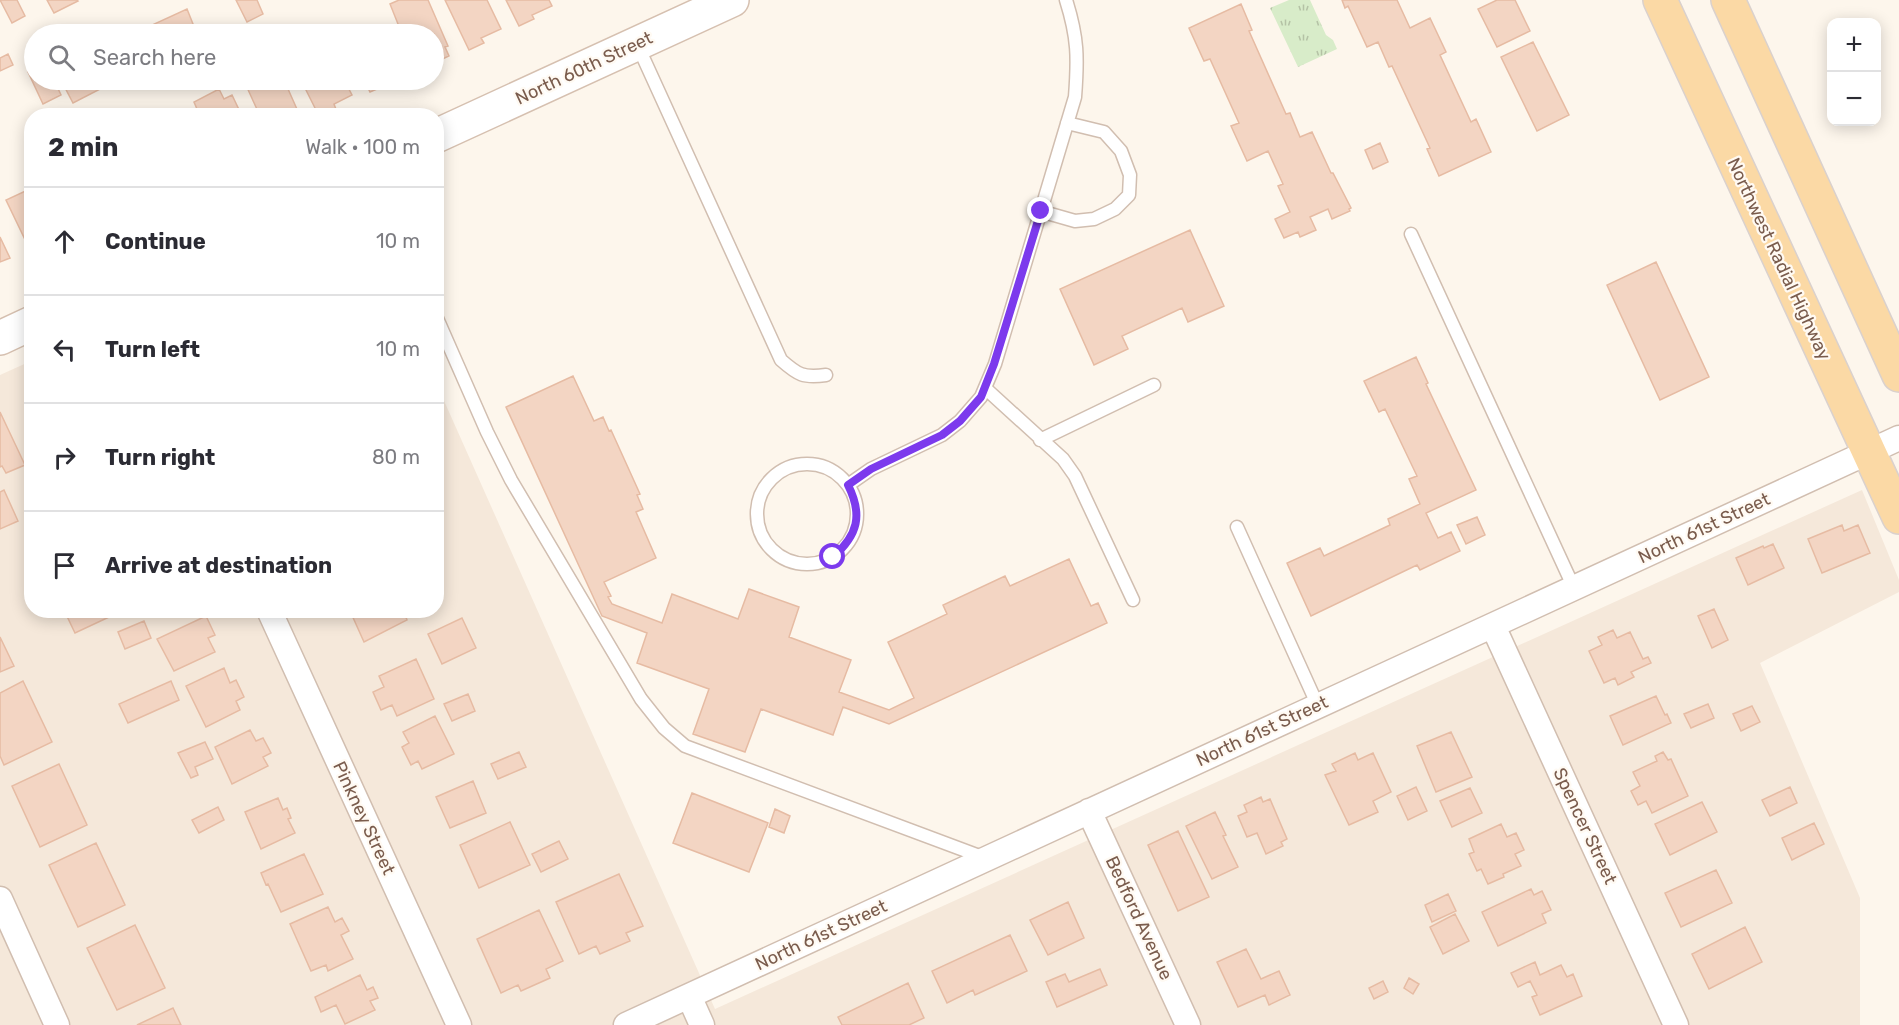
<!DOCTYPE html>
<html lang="en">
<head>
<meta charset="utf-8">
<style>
  :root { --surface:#fff; --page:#f2f2f3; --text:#2b2b33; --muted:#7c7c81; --line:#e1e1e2 }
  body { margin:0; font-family:Rubik,sans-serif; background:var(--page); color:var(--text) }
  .controls { position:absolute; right:18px; top:18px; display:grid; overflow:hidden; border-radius:12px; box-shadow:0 3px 15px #0003 }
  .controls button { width:54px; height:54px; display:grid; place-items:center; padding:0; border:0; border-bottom:2px solid var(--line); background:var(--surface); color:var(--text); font:30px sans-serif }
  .stop { position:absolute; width:18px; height:18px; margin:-14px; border:4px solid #7c3aed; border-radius:50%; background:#fff }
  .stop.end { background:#7c3aed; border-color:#fff; box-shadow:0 2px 6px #0008 }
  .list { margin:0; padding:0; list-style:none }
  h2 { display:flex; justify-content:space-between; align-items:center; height:78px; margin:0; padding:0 24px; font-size:26px }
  h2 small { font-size:20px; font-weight:400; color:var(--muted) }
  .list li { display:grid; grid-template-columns:39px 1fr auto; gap:18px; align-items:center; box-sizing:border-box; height:108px; padding:0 24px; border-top:2px solid var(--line) }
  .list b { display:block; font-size:22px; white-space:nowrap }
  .list em { font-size:20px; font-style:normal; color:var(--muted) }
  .icon { flex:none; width:33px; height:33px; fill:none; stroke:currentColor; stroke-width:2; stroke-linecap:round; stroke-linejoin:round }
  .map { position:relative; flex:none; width:1899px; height:1025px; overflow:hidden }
  .search { position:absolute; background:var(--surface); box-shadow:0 3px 15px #0003; left:24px; top:24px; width:420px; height:66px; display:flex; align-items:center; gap:15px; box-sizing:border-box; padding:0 21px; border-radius:33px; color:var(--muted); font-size:22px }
  .panel { position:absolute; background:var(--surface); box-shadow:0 3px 15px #0003; left:24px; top:108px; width:420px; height:510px; border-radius:24px }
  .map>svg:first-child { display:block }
</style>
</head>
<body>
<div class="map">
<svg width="1899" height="1025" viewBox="0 0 1899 1025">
  <defs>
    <pattern id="grass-tufts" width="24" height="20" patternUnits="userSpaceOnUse" patternTransform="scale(1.5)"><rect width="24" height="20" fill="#d8ecc9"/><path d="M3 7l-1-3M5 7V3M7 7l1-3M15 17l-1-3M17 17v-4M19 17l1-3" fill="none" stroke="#b4c2a5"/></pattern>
  </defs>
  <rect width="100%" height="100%" fill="#fdf6ec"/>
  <path fill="#f5e8da" d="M31,361L32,610H436L437,385L715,1009L1862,490L1899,580V592L1760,663L1860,898V1025H0V375Z"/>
  <path fill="url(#grass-tufts)" d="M1289,0H1310L1326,35L1333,40L1337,49L1298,67L1270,8Z"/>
  <path fill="#f3d5c3" stroke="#e6bba3" stroke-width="1.5" d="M0,0H17L25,16L12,23Z
    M47,0H77L78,1L54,13Z
    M236,0H257L263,14L247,22Z
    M399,0H428L448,46L445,47L449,56L434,63V34H402L390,4Z
    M445,0H487L501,29L481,38L484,43L469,50Z
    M506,0H549L552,6L532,15L534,19L519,26Z
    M1342,0H1397L1410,28L1430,18L1446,52L1440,55L1471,122L1476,119L1491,152L1439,176L1427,149L1430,148L1392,66L1389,67L1378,42L1367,47L1348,6L1345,8Z
    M1497,0H1515L1530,31L1497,47L1478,9Z
    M1241,4L1252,30L1249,31L1286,114L1290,113L1300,137L1312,132L1331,173H1333L1351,208L1349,209L1350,211L1332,219L1328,209L1310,217L1316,230L1300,237L1298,232L1284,238L1275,219L1290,212L1278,186L1283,184L1268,151L1247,161L1231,126L1239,123L1210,59L1204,61L1189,28Z
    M187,9L197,34H156L152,25Z
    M150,27L153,34H134Z
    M379,27L382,34H363Z
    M1533,42L1569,115L1537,131L1501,57Z
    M8,54L13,65L0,71V58Z
    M34,70V80H54L61,95L43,104L28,72Z
    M61,80H108L110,84L73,103Z
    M253,80H284L300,116H260L245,83Z
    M301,80H344L352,95L334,104L337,112L329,116H319Z
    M364,80H398L370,92Z
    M219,89L224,99L232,95L242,116H200L194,102Z
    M1380,143L1388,162L1373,169L1365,150Z
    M32,188V250H30L6,200Z
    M1190,230L1224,306L1188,322L1182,308L1122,336L1128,349L1094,365L1060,289Z
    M0,237L10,258L0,262Z
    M1656,262L1709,377L1660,400L1607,285Z
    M1416,357L1428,383L1426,384L1476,490L1426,513L1438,538L1451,532L1460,551L1420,570L1417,565L1311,616L1287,563L1320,548L1324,556L1390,525L1388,519L1420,504L1409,479L1417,476L1385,409L1379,412L1364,381Z
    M573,376L594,421L603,417L609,431L611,430L640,494L637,495L643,509L636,512L656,558L604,582L611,596L608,597L612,604L662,623L672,594L738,619L749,589L799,607L789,637L851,660L839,692L889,710L914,698L888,642L947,614L943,605L1005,576L1010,586L1069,559L1091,606L1098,603L1107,623L889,724L843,707L833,735L761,709L745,752L693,734L709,689L637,663L647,633L602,616L506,407Z
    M0,412L25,465L6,473L2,466L0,467Z
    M4,490L18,521L0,529V492Z
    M1477,517L1485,535L1466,544L1457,525Z
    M1842,525L1844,531L1858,525L1870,553L1822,573L1808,539Z
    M1773,544L1784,568L1748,585L1736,558L1763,546L1764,548Z
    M1714,609L1728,640L1712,648L1698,616Z
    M64,610H124L75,633Z
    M356,610H403L407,620L364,642L351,613Z
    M206,616L215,635L208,638L215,652L174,671L157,639Z
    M462,618L476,648L442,664L428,634Z
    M144,621L151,638L125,649L118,632Z
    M1613,630L1617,638L1630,632L1643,659L1648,657L1651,663L1631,672L1634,677L1618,685L1615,678L1604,683L1589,651L1602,645L1598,637Z
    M0,637L14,666L0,672Z
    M416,659L434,699L397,716L392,705L381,710L373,692L384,687L379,676Z
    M224,668L230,683L236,680L244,697L236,701L240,710L206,727L186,686Z
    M23,681L52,742L4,765L0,756V693Z
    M171,681L179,700L128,723L119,704Z
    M468,694L475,711L452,721L444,704Z
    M1656,696L1665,715L1667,714L1671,723L1623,745L1610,716Z
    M1708,704L1714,718L1691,728L1684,714Z
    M1752,706L1760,722L1741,731L1733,714Z
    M435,716L454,754L422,769L418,761L411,765L402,747L409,743L403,732Z
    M250,730L256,741L263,738L271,753L263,757L268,766L232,784L215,747Z
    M1451,732L1472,777L1436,792L1417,746Z
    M205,742L213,759L195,767L198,775L191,778L178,753Z
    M519,752L526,767L498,779L491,764Z
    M1663,752L1668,760L1671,759L1688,796L1652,813L1646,801L1638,805L1631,791L1640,786L1633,772L1657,761L1655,756Z
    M1355,753L1358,760L1373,753L1391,792L1373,801L1378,812L1349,825L1325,775L1336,771L1332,764Z
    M59,764L87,825L40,847L12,786Z
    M473,781L486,813L450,828L436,797Z
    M1416,787L1427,811L1408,820L1397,796Z
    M1790,787L1797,803L1770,816L1762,800Z
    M1470,788L1482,813L1452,827L1440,801Z
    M692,793L768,823L749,872L673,843Z
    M1261,797L1263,802L1270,799L1287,839L1281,842L1283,846L1266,854L1257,833L1247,837L1238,816L1247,812L1244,805Z
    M278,798L283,810L287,808L291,818L288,819L295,833L261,849L245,812Z
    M1702,802L1717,832L1670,855L1655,824Z
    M218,807L224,820L199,833L192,820Z
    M775,809L790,816L784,833L769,827Z
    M1215,812L1226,835L1223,836L1238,867L1212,879L1186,826Z
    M510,822L530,865L479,888L460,845Z
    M1814,823L1824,844L1792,860L1782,838Z
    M1501,824L1507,837L1516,833L1524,850L1515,854L1521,866L1503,874L1504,877L1488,884L1481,869L1477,871L1469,854L1474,852L1469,839Z
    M1178,831L1209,897L1178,911L1148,845Z
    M559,841L568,859L541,872L532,854Z
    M96,843L125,905L78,927L49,865Z
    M304,854L323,894L281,912L268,884L266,885L261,873Z
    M1716,870L1732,903L1681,927L1665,893Z
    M619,874L643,926L626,933L630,941L600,954L596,946L579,954L556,902Z
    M1531,889L1534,895L1542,891L1551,910L1542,914L1546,923L1498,946L1482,912Z
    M1448,894L1456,911L1432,922L1425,905Z
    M1068,902L1084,938L1048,955L1030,920Z
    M328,907L335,922L342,918L349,931L341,935L353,959L328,971L326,965L311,971L290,924Z
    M539,910L563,961L546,969L550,978L521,991L518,985L501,993L477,939Z
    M1455,914L1469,941L1443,954L1430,927Z
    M135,925L165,988L117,1010L87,948Z
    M1745,927L1762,962L1709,989L1692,954Z
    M1010,935L1027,971L975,995L973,990L947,1003L932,971Z
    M1246,949L1261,979L1279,971L1290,995L1269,1005L1265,995L1238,1007L1217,962Z
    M1535,962L1540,975L1561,965L1567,977L1573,974L1582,996L1540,1015L1532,997L1537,995L1530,981L1518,987L1511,973Z
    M1100,969L1107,985L1057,1007L1046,982L1065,974L1069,982Z
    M360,975L367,990L373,987L378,998L370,1001L375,1010L345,1024L336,1005L321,1012L315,997Z
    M1409,978L1419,984L1413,994L1404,988Z
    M1383,981L1388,992L1374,999L1369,988Z
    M908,983L924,1018L909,1025H842L838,1017Z
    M173,1008L181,1025H137Z"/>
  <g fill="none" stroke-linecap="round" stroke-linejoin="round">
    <defs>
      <path id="lane" d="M637,44L781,360C798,375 803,378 826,375
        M1040,211L1075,221L1094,219L1115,209L1129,195L1130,175L1121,151L1104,132L1067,123
        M1411,234L1574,588
        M436,316L487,432L511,480L641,699L664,728L685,746L985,858
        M985,388L1063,459L1075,476L1133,600
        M1040,440L1154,385
        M757 514a50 50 0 1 1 100 0a50 50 0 1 1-100 0Z
        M848,485L871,469L942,435L960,421L981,397L995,364L1075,97C1078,58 1078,38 1066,0
        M1237,527L1318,706"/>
      <path id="street" d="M269,610L459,1025
        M1493,626L1676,1025
        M1089,811L1188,1025
        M0,899L57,1025
        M689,996L702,1025
        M626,1025L1899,438"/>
      <path id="secondary" d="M436,136L732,0
        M0,338L32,323"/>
      <path id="primary" d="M1660,0L1899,517
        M1728,0L1899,375"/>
    </defs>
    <use href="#lane" stroke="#d1beb0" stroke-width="15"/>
    <use href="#street" stroke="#d1beb0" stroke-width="27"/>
    <use href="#secondary" stroke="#d6c0b0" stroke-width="36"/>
    <use href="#primary" stroke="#dad1cd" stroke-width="36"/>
    <use href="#lane" stroke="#fff" stroke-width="12"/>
    <use href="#street" stroke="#fff" stroke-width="24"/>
    <use href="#secondary" stroke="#fff" stroke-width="33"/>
    <use href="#primary" stroke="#fbd9a5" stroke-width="33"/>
  </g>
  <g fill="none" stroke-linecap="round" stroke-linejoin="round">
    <path stroke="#7c3aed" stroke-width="8" d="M833,557C858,535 863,515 848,485L871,469L942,435L960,421L981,397L994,364L1041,211"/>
  </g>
  <g text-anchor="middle" stroke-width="4.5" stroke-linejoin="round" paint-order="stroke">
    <g font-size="18" fill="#7a5c4d" stroke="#fffaf3">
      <text transform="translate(584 68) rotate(-25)" y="6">North 60th Street</text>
      <text transform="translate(1779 259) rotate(65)" y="6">Northwest Radial Highway</text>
      <text transform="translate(1704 528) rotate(-25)" y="6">North 61st Street</text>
      <text transform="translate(1262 731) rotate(-25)" y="6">North 61st Street</text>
      <text transform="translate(364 818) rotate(65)" y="6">Pinkney Street</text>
      <text transform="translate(1585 826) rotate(65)" y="6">Spencer Street</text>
      <text transform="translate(1139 918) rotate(65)" y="6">Bedford Avenue</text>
      <text transform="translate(821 935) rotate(-25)" y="6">North 61st Street</text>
    </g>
  </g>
</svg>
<div class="controls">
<button>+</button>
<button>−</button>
</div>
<div class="stop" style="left:833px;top:557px"></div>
<div class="stop end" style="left:1041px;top:211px"></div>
<div class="search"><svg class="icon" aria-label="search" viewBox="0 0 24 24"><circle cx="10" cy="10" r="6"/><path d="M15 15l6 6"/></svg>Search here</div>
<section class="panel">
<h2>2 min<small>Walk · 100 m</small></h2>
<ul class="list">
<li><svg class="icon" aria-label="ahead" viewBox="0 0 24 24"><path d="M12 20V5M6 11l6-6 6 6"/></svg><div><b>Continue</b></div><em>10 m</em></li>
<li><svg class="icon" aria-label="left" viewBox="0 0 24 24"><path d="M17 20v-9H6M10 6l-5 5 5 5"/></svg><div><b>Turn left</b></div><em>10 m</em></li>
<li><svg class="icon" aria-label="right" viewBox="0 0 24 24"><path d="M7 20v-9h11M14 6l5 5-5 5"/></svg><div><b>Turn right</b></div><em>80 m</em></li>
<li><svg class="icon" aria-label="arrive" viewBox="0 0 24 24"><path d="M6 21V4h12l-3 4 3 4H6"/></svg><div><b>Arrive at destination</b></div></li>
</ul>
</section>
</div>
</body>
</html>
